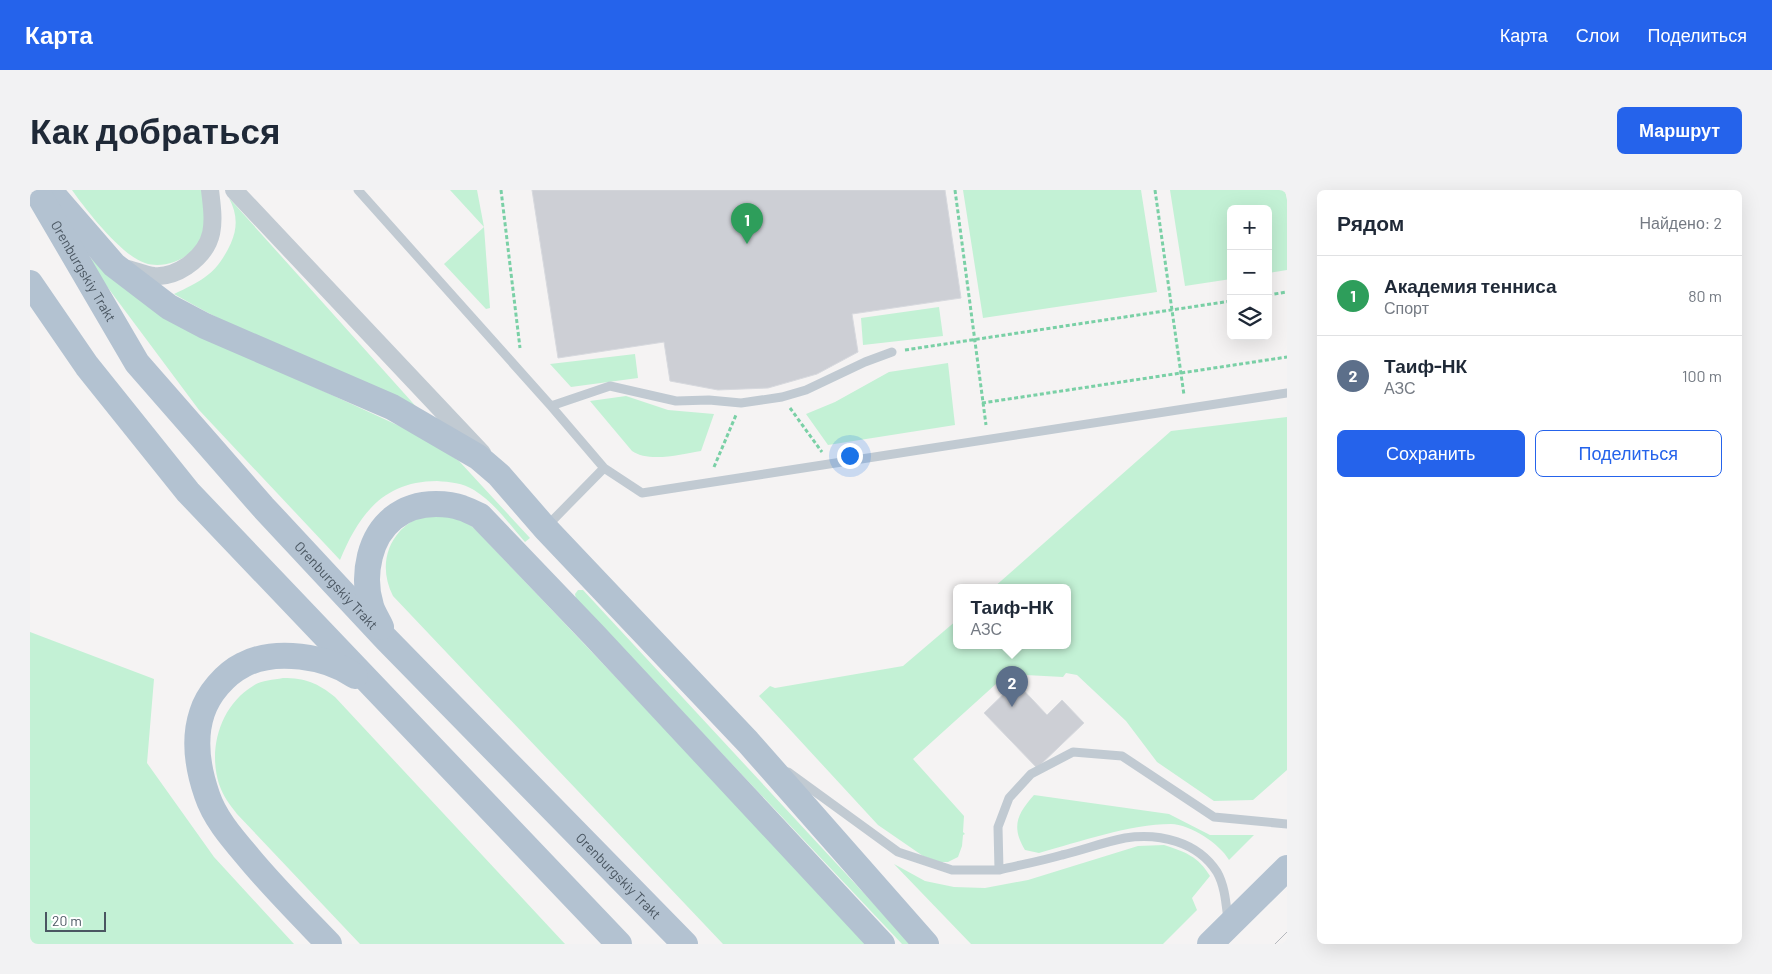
<!DOCTYPE html>
<html lang="ru">
<head>
<meta charset="utf-8">
<style>
  :root { --surface:#fff; --page:#f2f2f3; --text:#1f2937; --muted:#747a83; --line:#e0e1e3; --accent:#2563eb }
  body { margin:0; font-family:Barlow,sans-serif; background:var(--page); color:var(--text) }
  .controls { position:absolute; right:15px; top:15px; display:grid; overflow:hidden; border-radius:8px; box-shadow:0 5px 20px #0002 }
  .controls button { width:45px; height:45px; display:grid; place-items:center; padding:0; border:0; border-bottom:1px solid var(--line); background:var(--surface); color:var(--text); font:25px sans-serif }
  .scale { position:absolute; left:15px; bottom:12px; width:61px; box-sizing:border-box; padding-left:5px; border:2px solid #4a5661; border-top:0; font-size:14px; line-height:18px; white-space:nowrap; color:#4a5661; -webkit-text-stroke:4px #fff; paint-order:stroke }
  .you { position:absolute; left:819px; top:265px; width:18px; height:18px; margin:-12px; border:4px solid #fff; border-radius:50%; background:#1a73e8; box-shadow:0 0 0 8px #1a73e833 }
  .badge { display:grid; place-items:center; width:32px; height:32px; border-radius:50%; background:var(--accent); color:#fff; font-size:16px; font-weight:700 }
  .pin { position:absolute; translate:-50% -41px; filter:drop-shadow(0 1px 2px #0008) }
  .pin::after { content:''; position:absolute; top:26px; width:18px; height:15px; background:inherit; clip-path:polygon(0 0,100% 0,50% 100%) }
  .popup { position:absolute; left:923px; top:394px; width:118px; height:65px; box-sizing:border-box; display:grid; place-content:center; border-radius:8px; background:var(--surface); filter:drop-shadow(0 1px 4px #0005); font-size:16px; white-space:nowrap; color:var(--muted) }
  .popup b { font-size:19px; color:var(--text) }
  .popup::after { content:''; position:absolute; left:50%; top:100%; margin-left:-10px; border:10px solid transparent; border-top-color:var(--surface) }
  .list { margin:0; padding:0; list-style:none }
  h2 { display:flex; justify-content:space-between; align-items:center; height:65px; margin:0; padding:0 20px; font-size:21px }
  h2 small { font-size:16px; font-weight:400; color:var(--muted) }
  .list li { display:grid; grid-template-columns:32px 1fr auto; gap:15px; align-items:center; box-sizing:border-box; height:80px; padding:0 20px; border-top:1px solid var(--line) }
  .list b { display:block; font-size:19px; white-space:nowrap }
  .list p { margin:0; font-size:16px; white-space:nowrap; color:var(--muted) }
  .list em { font-size:16px; font-style:normal; color:var(--muted) }
  .actions { display:flex; gap:10px; padding:15px 20px }
  .actions a { flex:1; padding:11px 0; border:1px solid var(--accent); border-radius:8px; text-align:center; font-size:18px; color:var(--accent) }
  .actions .main { background:var(--accent); color:#fff }
  .icon { flex:none; width:28px; height:28px; fill:none; stroke:currentColor; stroke-width:2; stroke-linecap:round; stroke-linejoin:round }
  .map { position:relative; flex:none; width:1257px; height:754px; overflow:hidden; border-radius:8px }
  header { display:flex; align-items:center; gap:30px; box-sizing:border-box; height:70px; padding:0 25px; background:var(--accent); color:#fff }
  header strong { font-size:24px }
  nav { display:flex; gap:28px; margin-inline-start:auto; font-size:18px }
  .intro { display:flex; align-items:center; justify-content:space-between; box-sizing:border-box; height:120px; padding:0 30px }
  h1 { margin:0; font-size:35px }
  .button { padding:12px 22px; border-radius:8px; background:var(--accent); color:#fff; font-size:18px; font-weight:700 }
  main { display:flex; gap:30px; padding:0 30px }
  aside { flex:1; background:var(--surface); border-radius:8px; box-shadow:0 5px 20px #0002 }
  .map>svg:first-child { display:block }
</style>
</head>
<body>
<header>
<strong>Карта</strong>
<nav><a>Карта</a><a>Слои</a><a>Поделиться</a></nav>
</header>
<div class="intro"><h1>Как добраться</h1><a class="button">Маршрут</a></div>
<main>
<div class="map">
<svg width="1257" height="754" viewBox="0 0 1257 754">
  <rect width="100%" height="100%" fill="#f5f3f3"/>
  <path fill="#c3f1d5" d="M42,0H173L176,43C171,50 166,59 159,64C147,73 129,78 115,73C92,66 56,20 42,0Z
    M420,0H447L454,37L460,118L456,119L414,74L454,37Z
    M933,0H1111L1127,102L953,128Z
    M1140,0H1255L1257,10V80L1238,83V19H1201V89L1155,96Z
    M199,8L390,221C308,184 222,149 144,104C174,90 187,83 201,53C208,37 207,23 199,8Z
    M49,59L134,128L389,245L429,271L500,348L495,352C479,334 465,313 444,300C433,293 420,292 407,291C354,291 329,324 310,370L169,220Z
    M909,117L913,146L833,155L831,128Z
    M605,164L608,188L541,197L520,174Z
    M918,173L925,235L798,255L776,224L805,212L859,182Z
    M596,206L638,220L684,224L671,261C652,264 619,273 602,261L560,211Z
    M1257,227V580L1223,610L1184,611L1127,572L1096,531L1047,485L1036,483L1033,487L977,484L883,569L934,626L933,642L935,644L933,645L932,656L928,667L918,672H908L893,666L848,635L729,506L740,496L745,498L873,476L927,430V456H1037V398H963L1141,241Z
    M420,326L439,334L447,341L839,754H693L363,406C352,384 353,360 370,341C375,336 382,330 389,328C399,326 410,326 420,326Z
    M548,400H553L881,754H872L546,409L545,404Z
    M0,442L124,489L117,573L184,667L264,754H0Z
    M253,488C275,488 288,493 305,507L535,754H330L207,624C200,615 193,606 189,594C178,559 190,516 223,496C231,490 243,490 253,488Z
    M1004,605L1139,624L1180,645H1224L1199,670C1190,654 1160,634 1141,634C1100,634 1049,652 1009,663L995,660C981,637 987,624 1004,605Z
    M1134,655C1155,662 1168,666 1180,686L1162,708L1167,720L1133,754H941L864,674L895,691L924,697L955,698L998,690L1108,656Z"/>
  <path fill="#cdcfd5" stroke="#d7d9de" d="M502,0H915L931,108L822,124L828,162L787,184L738,198L688,200L640,191L634,152L528,168Z
    M986,492L1017,525L1032,510L1054,533L1007,578L954,523Z"/>
  <g fill="none" stroke-linecap="round" stroke-linejoin="round">
    <path stroke="#7ad0a6" stroke-width="3" stroke-dasharray="4 2.5" stroke-linecap="butt" d="M471,0L490,158
      M925,0L956,235
      M1125,0L1154,205
      M1238,105L1257,102
      M875,160L1201,111
      M952,213L1257,167
      M760,218L792,262
      M684,277L706,225"/>
    <path stroke="#c1cad2" stroke-width="9" d="M328,0L521,216L574,278
      M521,216L580,196L646,211L679,210L711,213L752,207L776,200L835,172L862,162
      M517,336L574,278L612,303L1257,203
      M758,582L868,662L922,680H969
      M1198,730C1196,714 1195,696 1187,682C1167,651 1129,643 1095,648C1074,652 1053,660 1032,665C1011,671 990,675 969,680L968,637L979,608L1001,584L1043,562L1092,566L1184,627L1257,634"/>
    <path stroke="#c1cad2" stroke-width="18" d="M204,0L452,263
      M94,78C104,80 115,85 124,86C136,87 148,82 157,76C187,55 184,33 180,0"/>
    <g stroke="#b3c2d1" stroke-width="26">
      <path d="M19,0L84,75L139,117L175,136L362,217L448,267L469,285L515,338L718,552L896,754"/>
      <path id="s1" d="M10,7L107,173L233,317L356,449L655,754"/>
      <path d="M0,93L57,176L158,302L589,754"/>
      <path d="M351,437C348,430 343,423 341,416C336,400 336,382 340,366C348,334 372,314 406,314C414,314 424,315 432,318C438,320 444,323 450,326L564,445L852,754"/>
      <path d="M299,754C272,726 244,698 219,668C203,649 185,629 177,605C168,579 163,550 172,523C178,504 195,484 213,475C245,458 297,466 325,486"/>
      <path d="M1180,754L1257,678"/>
    </g>
    <path stroke="#b5b8bd" stroke-width="1" d="M1245,754L1257,742"/>
  </g>
  <g text-anchor="middle" stroke-width="4" stroke-linejoin="round" paint-order="stroke">
    <g font-size="14" fill="#4a5661" stroke="#fff">
      <text dy="5" stroke="none"><textPath href="#s1" startOffset="86">Orenburgskiy Trakt</textPath></text>
      <text dy="5" stroke="none"><textPath href="#s1" startOffset="491">Orenburgskiy Trakt</textPath></text>
      <text dy="5" stroke="none"><textPath href="#s1" startOffset="896">Orenburgskiy Trakt</textPath></text>
    </g>
  </g>
</svg>
<div class="controls">
<button>+</button>
<button>−</button>
<button><svg class="icon" aria-label="layers" viewBox="0 0 24 24"><path d="M12 4l9 5-9 5-9-5zM3 14l9 5 9-5"/></svg></button>
</div>
<div class="scale">20 m</div>
<div class="you"></div>
<div class="pin badge" style="left:717px;top:54px;background:#2e9e5b">1</div>
<div class="pin badge" style="left:982px;top:517px;background:#5c6f8a">2</div>
<div class="popup"><b>Таиф-НК</b>АЗС</div>
</div>
<aside>
<h2>Рядом<small>Найдено: 2</small></h2>
<ul class="list">
<li><span class="badge" style="background:#2e9e5b">1</span><div><b>Академия тенниса</b><p>Спорт</p></div><em>80 m</em></li>
<li><span class="badge" style="background:#5c6f8a">2</span><div><b>Таиф-НК</b><p>АЗС</p></div><em>100 m</em></li>
</ul>
<div class="actions"><a class="main">Сохранить</a><a>Поделиться</a></div>
</aside>
</main>
</body>
</html>
